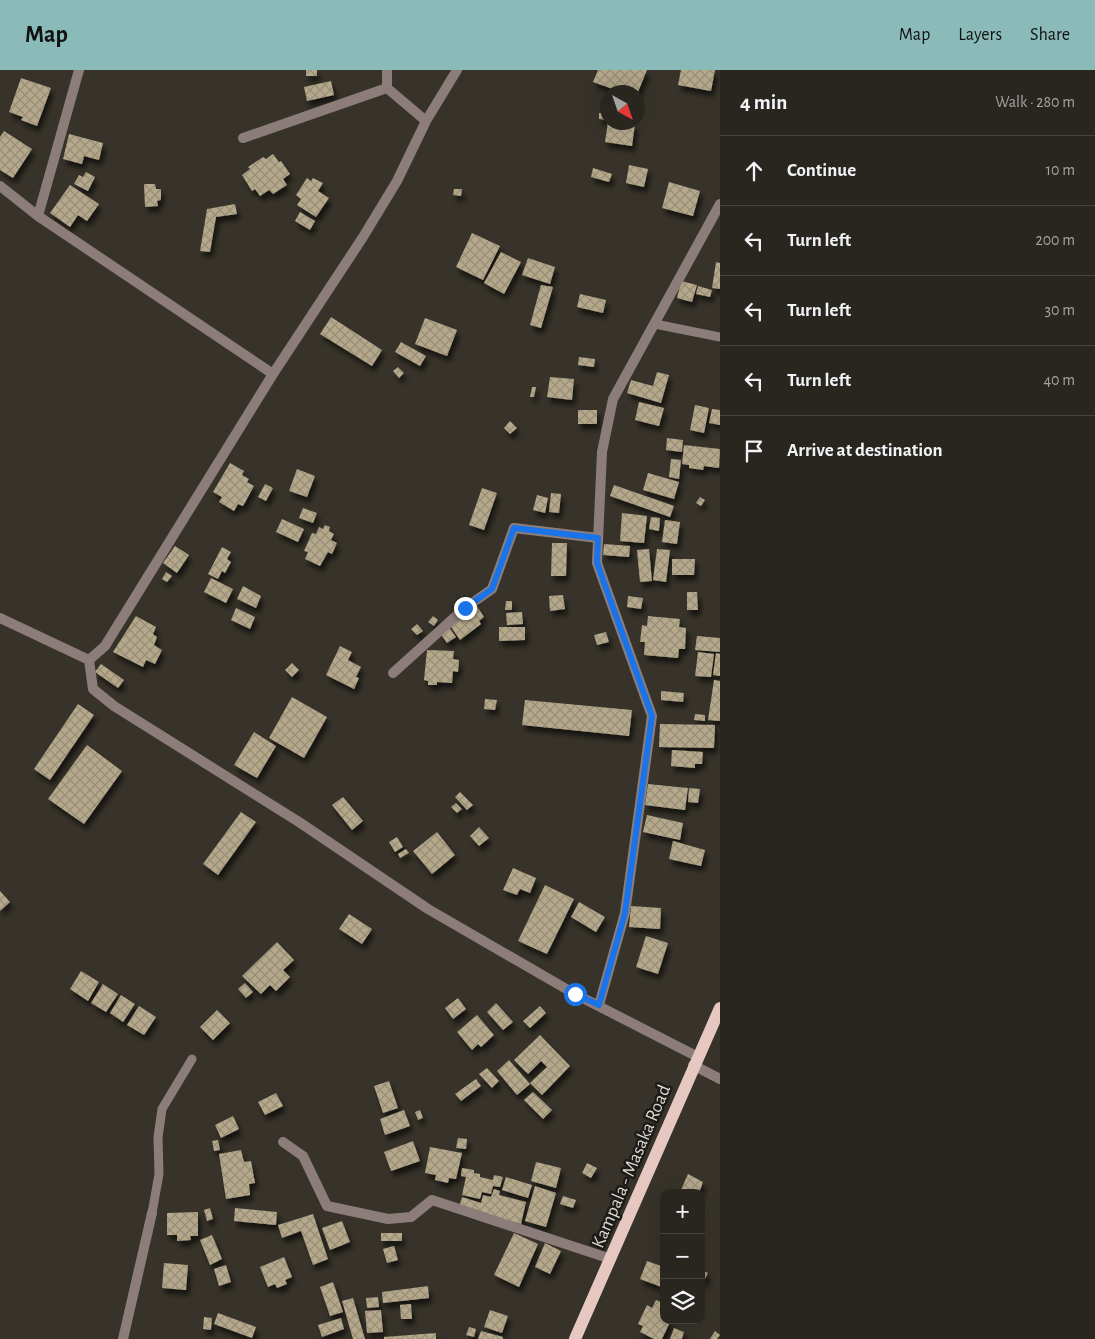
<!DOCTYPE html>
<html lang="en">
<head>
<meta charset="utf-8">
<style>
  :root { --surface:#292620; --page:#312e29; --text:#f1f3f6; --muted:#a5a5a5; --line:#45433e; --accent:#8bbbb9 }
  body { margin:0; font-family:"Alegreya Sans",sans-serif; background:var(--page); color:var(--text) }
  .controls { position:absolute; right:15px; bottom:15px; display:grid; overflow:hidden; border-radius:10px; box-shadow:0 5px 20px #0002 }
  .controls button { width:45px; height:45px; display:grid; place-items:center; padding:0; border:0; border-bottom:1px solid var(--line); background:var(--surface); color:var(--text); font:25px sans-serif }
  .compass { position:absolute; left:600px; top:15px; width:45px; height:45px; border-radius:50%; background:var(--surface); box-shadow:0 5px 20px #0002; rotate:140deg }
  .stop { position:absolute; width:15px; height:15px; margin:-11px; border:4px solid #1a73e8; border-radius:50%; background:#fff }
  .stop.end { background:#1a73e8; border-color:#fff; box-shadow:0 1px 5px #0008 }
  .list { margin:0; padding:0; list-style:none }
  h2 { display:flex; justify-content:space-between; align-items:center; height:65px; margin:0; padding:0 20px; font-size:21px }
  h2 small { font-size:16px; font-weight:400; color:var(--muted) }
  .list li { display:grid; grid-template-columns:32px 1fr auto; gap:15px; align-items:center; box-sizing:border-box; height:70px; padding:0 20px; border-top:1px solid var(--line) }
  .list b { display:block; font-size:19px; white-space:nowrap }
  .list em { font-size:16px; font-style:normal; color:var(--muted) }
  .icon { flex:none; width:28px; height:28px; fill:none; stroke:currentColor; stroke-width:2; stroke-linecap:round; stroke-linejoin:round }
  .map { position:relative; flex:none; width:720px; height:1269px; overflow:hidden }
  header { display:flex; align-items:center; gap:30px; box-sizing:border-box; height:70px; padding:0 25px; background:var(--accent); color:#111 }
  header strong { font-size:24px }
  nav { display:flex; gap:28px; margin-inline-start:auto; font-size:18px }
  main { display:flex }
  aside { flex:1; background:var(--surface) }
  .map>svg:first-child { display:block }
</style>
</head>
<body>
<header>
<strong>Map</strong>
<nav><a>Map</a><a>Layers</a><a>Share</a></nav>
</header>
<main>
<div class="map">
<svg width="720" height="1269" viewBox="0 0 720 1269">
  <defs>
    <pattern id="building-cross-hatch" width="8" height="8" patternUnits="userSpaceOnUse" patternTransform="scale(1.25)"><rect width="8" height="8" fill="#b5a88b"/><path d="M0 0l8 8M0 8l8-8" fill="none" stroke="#988e78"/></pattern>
    <filter id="shadow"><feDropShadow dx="3" dy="5.5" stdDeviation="2.5" flood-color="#0009"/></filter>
  </defs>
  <rect width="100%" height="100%" fill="#37332a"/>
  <path fill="url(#building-cross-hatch)" filter="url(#shadow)" d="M306,0H317V6H306Z
    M598,0H647L638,22H621L593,12Z
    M681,0H715L711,21L678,15Z
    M21,8L51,18L37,56L21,50L23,47L9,42Z
    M331,11L334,25L307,31L304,17Z
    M599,43H608V50L599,49Z
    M608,52L635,54L632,76L605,72Z
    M4,61L32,79L13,108L0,100V67Z
    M69,64L103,73L99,90L84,86L82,94L63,89Z
    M273,84L279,92L281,91L290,104L283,109L287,115L273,124L269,120L260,126L255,119L252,121L242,105L250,99L248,97L263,87L266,89Z
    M629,95L648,99L644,117L626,113Z
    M593,98L612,104L609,112L591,107Z
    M86,102L95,107L88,121L74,114L79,105L83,107Z
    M307,108L311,111L313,108L323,113L318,121L329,128L316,147L297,135L301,129L296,125Z
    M669,112L700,121L693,146L662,138Z
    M144,114H155L156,119H161V130L157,131L158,136L145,137Z
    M70,115L99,134L87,151L78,145L70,157L50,143Z
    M454,119H462L461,126L453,125Z
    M235,134L237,144L216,147L210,182L200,181L207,139Z
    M300,142L315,151L310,160L295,151Z
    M472,163L500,176L483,210L456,197Z
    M501,182L521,192L504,224L484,213Z
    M528,188L555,197L550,214L522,205Z
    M716,192L720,193V219L712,218Z
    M681,211L697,215L692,232L677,228Z
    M541,215L553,217L541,258L530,255Z
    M698,216L712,220L710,227L696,224Z
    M580,224L606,230L603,243L577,237Z
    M331,247L382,280L372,296L320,264Z
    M425,248L457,260L447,286L415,274Z
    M401,272L426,286L420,296L395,282Z
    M579,287L595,289L594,297L578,295Z
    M398,297L404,303L399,308L393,301Z
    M657,302L669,305L661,333L627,323L631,310L653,316Z
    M550,307L574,309L572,330L547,327Z
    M532,317H536L534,327H530Z
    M639,332L664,338L659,356L635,350Z
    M695,335L709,338L704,363L690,360Z
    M712,339L720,340V355L709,353Z
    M578,340H597V354H578Z
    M510,351L517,358L510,364L504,358Z
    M667,368L683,370L682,382L666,380Z
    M684,375L720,379L719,398L704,396L703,400L689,398V395L682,394Z
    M671,389L681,390L679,409L669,407Z
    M230,393L244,401L242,405L249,409L247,412L254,416L243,436L238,434L234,441L219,432L222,427L213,422Z
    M297,399L315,406L307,427L289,421Z
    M648,403L679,412L674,429L643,420Z
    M265,414L273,418L266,431L258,427Z
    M614,415L674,436L670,447L610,426Z
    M482,418L497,423L484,460L469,455Z
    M551,423L561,424L559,443L549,442Z
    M537,425L548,428L545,443L533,440Z
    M700,427L705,430L701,436L696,433Z
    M303,438L317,443L313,453L299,448Z
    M622,443L647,446L644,473L620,471Z
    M651,447L660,448L659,461L649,459Z
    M282,449L304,459L298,472L276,462Z
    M665,450L680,452L677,474L662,472Z
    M325,455L330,457L329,461L334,464L331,470L337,473L332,484L328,482L320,496L305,489L308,482L304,481L312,463L316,464L319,457L323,459Z
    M552,473H567L566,506H551Z
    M604,474L630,476L629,487L603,485Z
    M175,476L189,485L177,503L163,493Z
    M222,477L231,482L227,489L231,492L225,503L222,501L218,509L208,504Z
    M649,479L652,511L640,512L637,480Z
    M657,479L670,480L666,512L653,510Z
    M672,489H695L694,505H672Z
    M166,502L172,506L167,512L162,509Z
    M211,508L233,519L226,533L204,522Z
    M243,516L261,526L256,538L237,529Z
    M687,522H697L698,540H687Z
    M563,525L565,539L550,541L549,526Z
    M628,526L643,528L641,539L627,537Z
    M506,531H512V540H505Z
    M477,536L484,547L479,551L481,554L460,570L449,554Z
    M236,538L255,547L250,559L231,550Z
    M522,542L523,554L507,555L506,543Z
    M136,546L156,557L153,564L157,567L154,575L162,580L155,594L146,590L143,597L113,582Z
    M433,546L438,550L434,556L428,552Z
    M648,546L680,549L679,557L686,558L685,579H679L678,588L644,585L645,572H640L642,555L647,556Z
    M417,554L423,561L417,565L411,559Z
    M449,557L456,567L447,573L440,563Z
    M499,557H525V570L499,571Z
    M606,562L609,572L597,575L594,565Z
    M697,566L720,568V582L695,580Z
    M340,576L352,582L348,590L361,597L356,607L359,608L354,619L326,605Z
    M427,580L454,581L453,589L459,590L458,602L453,601L452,613L437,612V615H428V611L424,610Z
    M698,582L714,584L711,607L695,606Z
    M716,583L720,584V606L713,605Z
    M292,593L299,600L292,607L285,600Z
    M101,594L124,610L118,618L95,602Z
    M714,610L720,611V651L708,650Z
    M661,621L684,623L683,632L661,630Z
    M292,627L327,647L304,688L269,668Z
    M485,629L497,630L495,640L484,639Z
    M525,630L632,640L629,666L522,655Z
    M78,634L94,645L50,710L34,699Z
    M695,644L705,645V651L694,650Z
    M660,654L715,655L714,678L659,677Z
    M254,662L276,676L257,708L234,695Z
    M87,675L122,701L84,754L48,729Z
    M672,680L703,682L702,694H695V698L671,696Z
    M648,714L688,718L685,740L645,735Z
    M689,718L700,719L698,733L688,732Z
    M460,722L473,735L467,740L455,727Z
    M343,727L363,751L352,760L332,735Z
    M456,733L462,739L457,743L451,737Z
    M241,742L256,752L218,805L203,794Z
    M647,745L683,753L680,770L643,762Z
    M479,757L489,768L479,776L470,766Z
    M437,762L455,785L432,804L413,781Z
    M397,767L403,777L395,782L389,772Z
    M673,771L705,780L701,796L669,789Z
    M406,779L409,783L400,788L398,784Z
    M513,798L536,808L530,823L520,819L517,825L503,820Z
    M545,815L574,829L547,884L518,871Z
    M0,821L10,832L0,841Z
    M579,832L605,847L596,862L571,847Z
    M631,836L661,838L660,859L629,857Z
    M349,844L372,859L362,874L339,859Z
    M646,866L668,873L658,904L636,897Z
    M277,872L294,890L283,900L290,907L276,921L270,915L261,924L242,906Z
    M81,901L99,912L88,931L70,919Z
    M245,913L253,922L246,928L238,919Z
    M103,914L118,924L106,942L91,933Z
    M121,925L135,934L123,952L110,943Z
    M458,928L466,939L453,949L445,938Z
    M496,933L513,952L503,960L487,942Z
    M139,936L156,947L144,965L127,955Z
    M540,936L546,943L530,958L523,951Z
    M217,940L230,953L213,970L200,957Z
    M477,945L494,965L481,977L478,974L472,980L457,962Z
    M540,965L570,996L542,1025L530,1013L547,997L541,991L528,1004L514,990Z
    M509,990L530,1014L517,1025L497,1001Z
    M487,998L499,1011L492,1018L479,1004Z
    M476,1009L481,1016L461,1031L455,1024Z
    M389,1011L398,1038L383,1043L374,1016Z
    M533,1022L552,1040L543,1049L524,1030Z
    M276,1023L283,1036L265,1045L258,1032Z
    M404,1040L410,1056L385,1065L380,1049Z
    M420,1040L423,1048L418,1050L415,1042Z
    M233,1046L239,1059L221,1068L215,1055Z
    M458,1068L467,1069L466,1079L456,1078Z
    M218,1070L220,1080L214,1081L212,1071Z
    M413,1071L420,1091L391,1101L384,1082Z
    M430,1077L462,1083L456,1109L449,1108L448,1113L435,1110L436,1105L425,1103Z
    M241,1080L244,1092L251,1091L255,1113L249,1114L250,1125L226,1129L219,1084Z
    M536,1092L561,1098L556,1118L531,1111Z
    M587,1093L597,1098L591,1108L582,1103Z
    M462,1098L474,1100V1103L480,1104V1107L493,1110L494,1105L503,1107L500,1117L493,1116L491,1124L482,1122L480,1129L462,1125L466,1107L461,1106Z
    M688,1104L703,1112L699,1123L691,1119L690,1123L680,1122Z
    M506,1107L532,1115L528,1128L502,1120Z
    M535,1116L556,1123L546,1157L525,1151Z
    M494,1119L500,1121L499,1125L526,1132L521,1154L459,1137L462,1127L481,1133L483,1125L491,1127Z
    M563,1126L576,1130L573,1138L560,1134Z
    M210,1138L213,1149L207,1151L204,1140Z
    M235,1138L277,1142L276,1155L234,1151Z
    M198,1142V1166H190L191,1170L177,1171V1165H167V1143Z
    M313,1144L328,1189L313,1195L301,1161L282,1168L278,1155Z
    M342,1151L350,1172L330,1180L322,1158Z
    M381,1163H402V1171H381Z
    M514,1163L538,1174L519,1217L494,1205Z
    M212,1165L222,1189L210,1195L200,1170Z
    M545,1173L561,1181L550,1204L535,1197Z
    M394,1176L398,1190L387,1193L383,1179Z
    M284,1187L292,1207L285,1210L287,1214L277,1218L275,1214L268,1217L260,1197Z
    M647,1191L664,1197V1218L640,1209Z
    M164,1193L188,1195L186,1220L162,1218Z
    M226,1195L231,1212L219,1216L214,1199Z
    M701,1200L708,1203L701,1216Z
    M333,1212L343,1242L330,1246L320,1217Z
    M428,1216L429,1228L383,1233L382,1222Z
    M378,1227L379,1237L367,1238L366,1228Z
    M353,1228L365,1269H353L342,1231Z
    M656,1230L664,1233V1250H671L662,1269H654L640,1262L643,1256L638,1254L647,1235L652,1238Z
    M411,1234L412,1249H401L400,1235Z
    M381,1240L383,1262L367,1263L365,1241Z
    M490,1240L508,1246L502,1263L484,1257Z
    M218,1243L256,1257L252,1268L214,1254Z
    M204,1247L212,1248L211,1260L203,1259Z
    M341,1248L344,1259L322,1267L318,1255Z
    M469,1257L476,1259L474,1267L466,1265Z
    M674,1258L684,1262L682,1269H670Z
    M481,1261L503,1267V1269H478Z
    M715,1261L720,1265L717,1269H710Z
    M436,1263V1269H384V1267Z"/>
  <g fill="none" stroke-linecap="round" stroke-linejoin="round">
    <path stroke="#8c7d7a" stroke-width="9" d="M655,254L720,267
      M152,1143L159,1104L158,1067L162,1039L192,989"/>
    <path stroke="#8c7d7a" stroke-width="10" d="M457,0L426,51L397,111L363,167L273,304L105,576L89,590L93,619L114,636L299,752L428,839L575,924L698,987
      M387,18L426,51
      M387,18V0
      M243,68L387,18
      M0,116L38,146L273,304
      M38,146L79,0
      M0,548L89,590
      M393,603L465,538L492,519L514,458L598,468
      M599,935L625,843L652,646L597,493L602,382L613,329L720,134
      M693,995L720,1009
      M283,1072L303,1086L327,1136L388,1149L411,1147L432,1130L611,1189
      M123,1269L152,1143"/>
    <path stroke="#e6c8c1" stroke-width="12" d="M575,1269L720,938"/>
  </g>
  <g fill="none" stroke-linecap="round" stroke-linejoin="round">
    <path stroke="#1a73e8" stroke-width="6" d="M465,538L492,519L514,458L598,468L597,493L652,646L625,843L599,935L575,924"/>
  </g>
  <g text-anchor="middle" stroke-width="5" stroke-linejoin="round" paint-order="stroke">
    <g font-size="19" fill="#dcdad4" stroke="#1d1b17">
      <text transform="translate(630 1096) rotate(-67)" y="7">Kampala - Masaka Road</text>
    </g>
  </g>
</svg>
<div class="controls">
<button>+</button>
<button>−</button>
<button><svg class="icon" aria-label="layers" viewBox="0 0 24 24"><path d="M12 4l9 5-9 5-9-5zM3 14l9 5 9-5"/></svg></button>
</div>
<svg class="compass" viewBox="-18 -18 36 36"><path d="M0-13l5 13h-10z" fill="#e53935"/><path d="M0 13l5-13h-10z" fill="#a5a5a5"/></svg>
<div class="stop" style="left:575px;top:924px"></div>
<div class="stop end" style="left:465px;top:538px"></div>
</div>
<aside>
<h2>4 min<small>Walk · 280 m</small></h2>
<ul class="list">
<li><svg class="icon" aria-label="ahead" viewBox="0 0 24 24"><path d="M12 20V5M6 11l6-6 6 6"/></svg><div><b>Continue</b></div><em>10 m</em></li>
<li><svg class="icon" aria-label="left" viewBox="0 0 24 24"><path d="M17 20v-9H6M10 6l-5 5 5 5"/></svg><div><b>Turn left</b></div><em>200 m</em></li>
<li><svg class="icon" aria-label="left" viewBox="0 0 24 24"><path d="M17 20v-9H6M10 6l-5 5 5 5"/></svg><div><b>Turn left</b></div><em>30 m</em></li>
<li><svg class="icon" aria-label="left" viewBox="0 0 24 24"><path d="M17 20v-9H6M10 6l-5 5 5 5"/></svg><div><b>Turn left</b></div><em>40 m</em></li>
<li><svg class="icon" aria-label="arrive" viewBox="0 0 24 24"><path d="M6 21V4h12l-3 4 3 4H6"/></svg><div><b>Arrive at destination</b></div></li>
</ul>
</aside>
</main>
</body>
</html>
